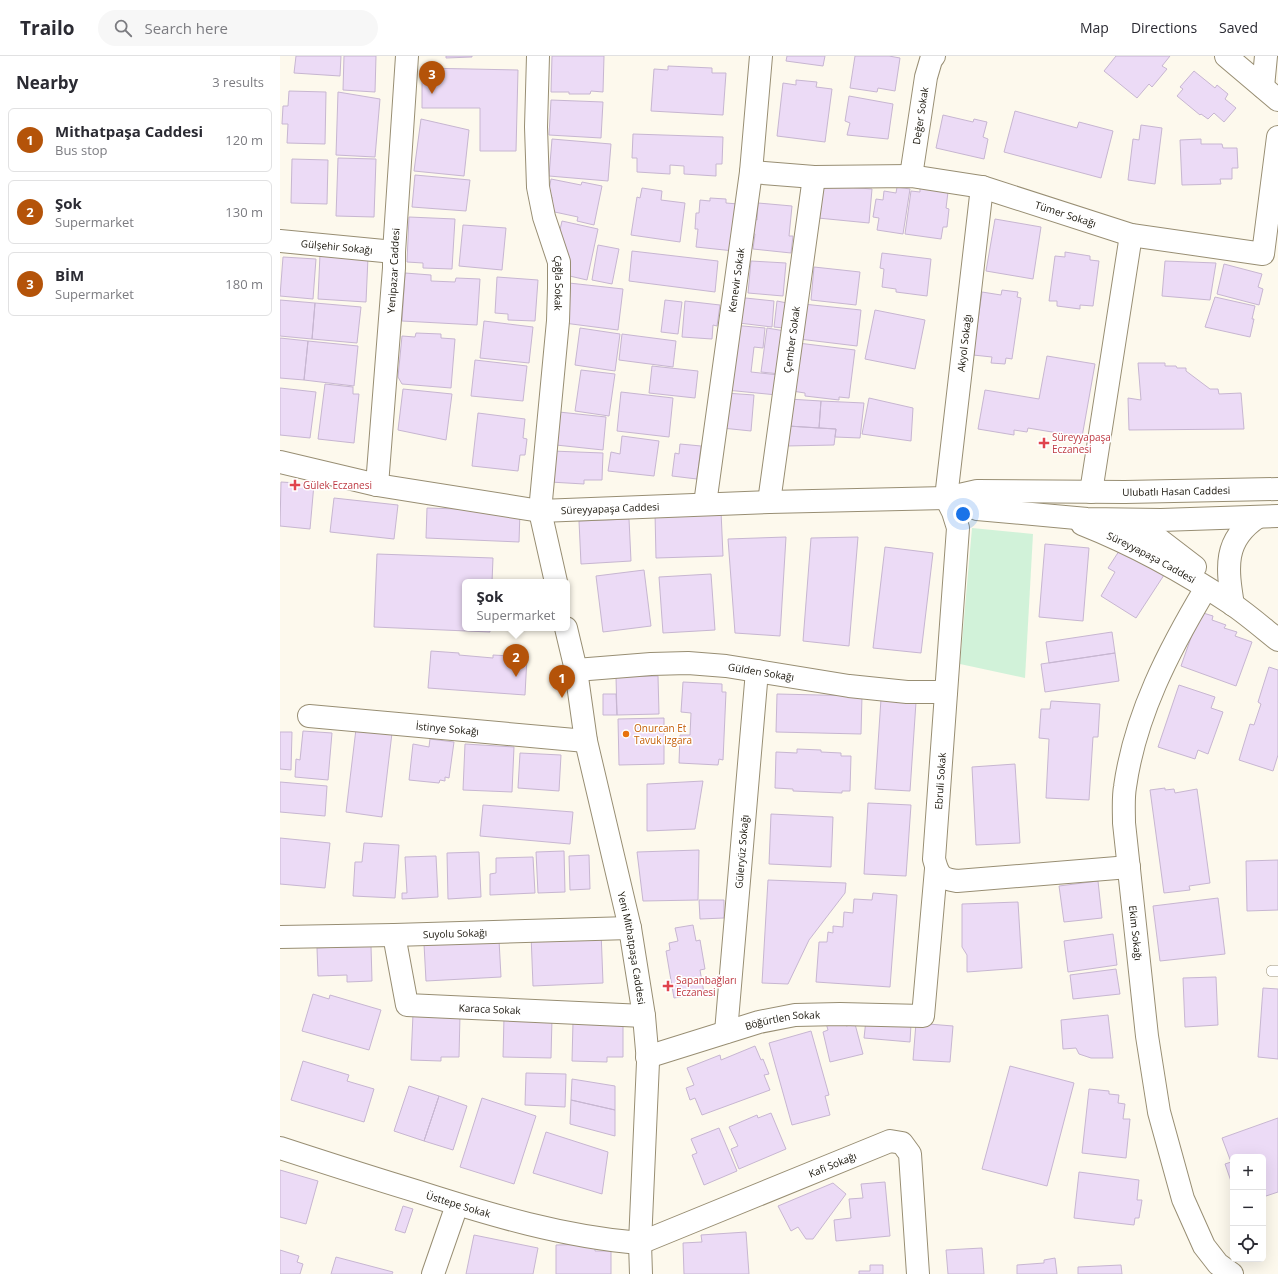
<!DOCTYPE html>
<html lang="en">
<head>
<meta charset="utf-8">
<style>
  :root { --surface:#fff; --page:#f7f7f7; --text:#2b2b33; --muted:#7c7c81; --line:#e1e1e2; --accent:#b45309 }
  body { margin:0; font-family:"Open Sans",sans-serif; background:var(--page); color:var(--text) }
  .controls { position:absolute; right:12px; bottom:12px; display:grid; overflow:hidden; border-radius:6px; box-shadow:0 4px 16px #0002 }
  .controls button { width:36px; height:36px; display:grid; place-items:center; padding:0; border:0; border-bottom:1px solid var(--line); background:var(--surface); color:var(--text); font:20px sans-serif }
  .you { position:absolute; left:683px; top:458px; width:14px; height:14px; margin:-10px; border:3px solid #fff; border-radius:50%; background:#1a73e8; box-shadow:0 0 0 6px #1a73e833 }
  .badge { display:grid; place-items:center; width:26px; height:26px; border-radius:50%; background:var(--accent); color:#fff; font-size:13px; font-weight:700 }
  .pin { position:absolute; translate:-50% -33px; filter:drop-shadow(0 1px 2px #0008) }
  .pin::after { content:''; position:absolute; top:21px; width:14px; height:12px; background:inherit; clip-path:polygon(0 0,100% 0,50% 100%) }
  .popup { position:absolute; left:182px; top:523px; width:108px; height:52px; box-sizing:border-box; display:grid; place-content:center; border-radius:6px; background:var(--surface); filter:drop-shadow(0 1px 3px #0005); font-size:13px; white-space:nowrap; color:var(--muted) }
  .popup b { font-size:15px; color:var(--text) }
  .popup::after { content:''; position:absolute; left:50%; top:100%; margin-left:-8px; border:8px solid transparent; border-top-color:var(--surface) }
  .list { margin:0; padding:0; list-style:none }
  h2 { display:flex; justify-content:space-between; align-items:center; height:52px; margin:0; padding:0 16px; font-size:17px }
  h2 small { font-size:13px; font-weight:400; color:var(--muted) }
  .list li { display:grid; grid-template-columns:26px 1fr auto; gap:12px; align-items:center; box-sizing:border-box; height:64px; margin:0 8px 8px; padding:0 8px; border:1px solid var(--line); border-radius:6px }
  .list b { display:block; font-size:15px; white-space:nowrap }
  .list p { margin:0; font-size:13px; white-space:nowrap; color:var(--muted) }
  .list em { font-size:13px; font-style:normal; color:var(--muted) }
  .icon { flex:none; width:22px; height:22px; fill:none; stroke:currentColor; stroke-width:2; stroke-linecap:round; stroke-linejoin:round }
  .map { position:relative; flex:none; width:998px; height:1218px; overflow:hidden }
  header { display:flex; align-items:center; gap:24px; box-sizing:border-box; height:56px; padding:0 20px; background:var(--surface); border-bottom:1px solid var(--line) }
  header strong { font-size:19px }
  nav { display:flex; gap:22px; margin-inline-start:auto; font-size:14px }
  .search { width:280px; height:36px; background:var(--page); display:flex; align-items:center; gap:10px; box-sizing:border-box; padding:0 14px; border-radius:22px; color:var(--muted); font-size:15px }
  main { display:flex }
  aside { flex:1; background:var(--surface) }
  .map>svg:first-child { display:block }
</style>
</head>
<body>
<header>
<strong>Trailo</strong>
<div class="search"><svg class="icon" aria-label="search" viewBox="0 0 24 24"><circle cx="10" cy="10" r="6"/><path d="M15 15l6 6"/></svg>Search here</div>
<nav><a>Map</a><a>Directions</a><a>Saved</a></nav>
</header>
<main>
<aside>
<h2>Nearby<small>3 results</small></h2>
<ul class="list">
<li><span class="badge">1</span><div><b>Mi̇thatpaşa Caddesi̇</b><p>Bus stop</p></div><em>120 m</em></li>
<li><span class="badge">2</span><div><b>Şok</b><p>Supermarket</p></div><em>130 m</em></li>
<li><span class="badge">3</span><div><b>BİM</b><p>Supermarket</p></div><em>180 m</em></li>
</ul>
</aside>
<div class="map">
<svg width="998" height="1218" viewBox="0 0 998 1218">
  <rect width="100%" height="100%" fill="#fdf9ed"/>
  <path fill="#d1f2d9" d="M692,472L753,478L745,622L680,608Z"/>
  <path fill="#ecdbf6" stroke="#c7b6d1" d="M16,0H61L60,20L14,17Z
    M64,0H96L95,36L63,34Z
    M166,0H192V1L166,2Z
    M272,0H324L323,36L311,35L310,38H289V36H271Z
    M507,0H545L543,10L506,5Z
    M575,0H609L620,2L615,35L598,32L597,36L570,32Z
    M836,0H890L882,10L887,13L872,31L869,28L857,42L824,15Z
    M388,10L432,12V17H446L443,59L371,55L374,13L388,14Z
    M142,12L238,14L236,95H200V52H142Z
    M914,15L935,32L937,29L948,38L945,43L956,52L944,66L934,57L928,63L921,58L920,59L897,40L903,33L900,31Z
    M516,24L537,26L536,31L552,33L545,86L497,80L503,27L516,29Z
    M9,35L46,36L45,88L7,87L8,68H2L3,50H8Z
    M58,36L100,43L95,101L56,99Z
    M569,40L613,48L608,83L567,79L570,67L565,65Z
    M271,44L323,46L321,82L269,79Z
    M735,55L797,72L799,66L833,75L821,122L724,96Z
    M663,59L693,66L694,63L707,66L703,81L708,83L704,103L656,92Z
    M141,63L189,74L184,120L134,115Z
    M861,69L882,72L875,128L848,124L853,83L859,84Z
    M353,78L443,81L442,108H436V120L404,118V110L390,109V118L357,116V102H352Z
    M272,83L331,88L328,125L269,120Z
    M921,83V88H942L943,92H957L958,112H952V123H940L941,128L902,129L900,84Z
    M58,102L96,103L94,161L56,160Z
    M12,103L48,104L47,148L11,147Z
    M135,119L190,124L186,155L132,151Z
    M271,123L301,129L302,126L322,130L314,169L297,165L298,161L270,155L272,141L268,140Z
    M541,129L592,133L589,167L538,162Z
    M617,131L630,133L623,178L597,174L599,162L593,161L596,143L603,144L604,135L616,137Z
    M362,132L382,135L381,144L405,147L400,186L351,179L357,141L360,142Z
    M640,132L668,136L666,152L669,153L667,171H663L661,183L625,178L631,135L640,136Z
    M430,142L446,143V147L458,148L454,195L416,191L418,173H415L416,157H419L420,144L430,145Z
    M478,147L512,150L509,180H513L511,197L473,193L475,178L472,177L474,163L477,164Z
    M129,161L175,163L172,213L143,212V207L127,206Z
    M715,163L761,171L753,223L706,215Z
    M282,165L318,173L307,224L281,218L277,187Z
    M183,169L226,172L222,214L179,210Z
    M318,189L339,193L332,228L312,224Z
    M352,195L438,205L435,236L349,225Z
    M785,196L810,200V204L819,205L813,250L800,249V253L777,250V245H769L775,200L785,201Z
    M602,197L651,203L647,240L616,236V233L602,231L604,213L600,212Z
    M40,198L88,201L86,246L38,243Z
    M3,201L36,203L33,243L0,240Z
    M471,205L506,207L503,240L468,237Z
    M885,205L936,207L930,244L882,240Z
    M944,208L982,218L978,231L983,233L979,249L937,238Z
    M534,211L580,216L576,249L531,244Z
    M125,217L151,219V225L175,226L176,222L200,223L197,269L122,265Z
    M217,221L258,224L255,265L228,264V258L215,257Z
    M289,227L343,233L338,274L284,267Z
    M722,234L738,236L737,241L741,242L732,303L726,302L725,308L711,307L712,301L693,299L702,236L721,239Z
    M456,241L494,245L492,271L459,267Z
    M935,241L975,250L972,263H974L970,281L925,271Z
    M0,244L35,247L32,283L0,280Z
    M385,244L402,246L398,278L381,276Z
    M405,245L440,249L437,270L433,269L432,283L402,281Z
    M497,245L507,247L504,272L494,271Z
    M35,247L81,251L77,287L32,283Z
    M523,248L581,254L577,290L519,283Z
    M595,254L645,264L635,313L585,303Z
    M204,265L253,271L249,307L200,302Z
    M452,269L485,272L483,292L474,291L471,316L499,319L497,339L446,334Z
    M300,272L340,278L335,315L295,309Z
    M487,272L505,275L500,318L481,316Z
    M136,277L161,278V282L175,283L171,332L122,328L118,321L122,280L135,281Z
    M342,278L396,285L393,311L339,304Z
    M0,282L28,285L24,324L0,322Z
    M28,285L78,290L74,330L24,324Z
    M518,287L575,294L569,342L559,341V344L525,340V337L512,335Z
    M767,300L815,308L802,381L748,372L747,376L734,374V379L698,373L705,334L759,343Z
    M195,304L247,310L243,345L191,340Z
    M858,307H885V310H896L897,312H906V315L930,333H938L939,338L961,337L964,373L849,374L848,342L861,344Z
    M372,310L418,315L415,342L369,337Z
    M301,314L335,318L329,360L295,355Z
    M45,328L73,331V338H79L74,387L38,383Z
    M0,332L36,336L30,382L0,379Z
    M123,333L172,338L166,384L118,374Z
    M341,336L393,342L389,381L337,375Z
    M445,337L474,339L471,375L442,372Z
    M589,342L633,352L631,385L582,378Z
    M509,343L541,345L539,372L508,370Z
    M541,345L584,347L580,382L555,381L556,373L539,372Z
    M279,356L326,361L323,394L276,389Z
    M198,357L245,363L243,382L247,383L245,399H240L238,415L192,410Z
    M508,370L556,373L554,389L506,390Z
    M342,380L379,385L374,420L328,415L331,396L340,398Z
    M400,388L421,390L417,423L392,420L395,397L399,398Z
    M272,395L323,397L322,424H304V428L270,426Z
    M1,426L34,428L30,473L0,470Z
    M54,442L118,449L114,483L50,476Z
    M147,452L240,455L239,486L146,482Z
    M441,455L443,500L376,502L375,457Z
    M349,463L351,505L301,508L299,465Z
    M506,481L500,580L455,577L448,483Z
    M578,481L569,590L523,585L531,482Z
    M765,488L809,492L803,565L759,561Z
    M843,489L886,516L856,562L821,540L835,516L828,512Z
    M605,491L653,497L641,597L593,592Z
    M97,498L213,502L212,526H185V572H210V576L94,571Z
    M364,514L371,570L323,576L316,520Z
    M431,518L435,574L383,577L379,521Z
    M920,556L933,560L932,564L946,569L944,572L957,576L955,580L972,586L956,630L901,610Z
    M832,576L835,597L769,607L766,586Z
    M151,595L179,597V599L213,602V599L247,601L245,639L148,632Z
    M835,597L839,625L765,636L761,608Z
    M989,611L998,614V699L993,715L959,704L970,668L974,669L981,648L978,646Z
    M378,620L379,658L337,659L336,621Z
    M403,626L442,628V636H446L443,704L439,703L438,709L399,707L400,679H410L411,657L401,656Z
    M899,629L935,641L931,652L943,656L928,698L918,694L915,703L878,691Z
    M323,638H336L337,659H323Z
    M497,638L582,640L581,678L496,676Z
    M601,643L636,646L630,735L595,733Z
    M771,645L820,648L818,681H813L809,744L766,742L769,683L759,682L761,653H770Z
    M384,662V708L339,709L338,663Z
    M76,673L112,677L102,761L66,756Z
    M23,675L52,677L48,724L15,721L16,703L20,704Z
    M0,676H12L11,714L0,713Z
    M150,683L174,686L169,722L165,721V725L160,724L159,727L129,724L133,688L149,691Z
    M185,688L234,691L232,736L183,734Z
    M517,693L541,694V696L561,697V700H571L570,735H562V737L513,735V733L495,732L496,696L517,697Z
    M240,697L281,699L279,735L238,732Z
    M735,708L740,787L696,789L692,711Z
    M423,725L415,773L367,775V728Z
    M0,726L47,730L45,760L0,756Z
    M885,732V734L894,733L895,737L917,733L930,827L909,830L910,834L884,837L870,734Z
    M588,747L631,749L626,820L584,818Z
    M203,749L293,756L290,788L200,780Z
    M491,758L553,761L551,811L489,808Z
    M0,782L50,787L45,832L0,828Z
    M84,787L119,789L115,842L73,840L75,806H82Z
    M419,794L418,844L363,845L357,796Z
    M284,795L285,836L258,837L256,796Z
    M199,796L201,841L168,843L167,797Z
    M309,799L310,833L290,834L289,800Z
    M156,800L158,841L122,843V837H127L125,801Z
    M253,801L255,837L210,839V818L216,817V802Z
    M998,804V854L967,855L966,805Z
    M488,824L566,827L565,837L529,884L508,928L482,927Z
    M818,825L822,862L784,866L779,830Z
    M593,837L617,839L610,931L536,926L539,886H547L548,876L553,877V870L563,871L564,856L573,857L574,843L592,844Z
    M938,842L945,898L880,905L873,850Z
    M419,844H444V862L420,863Z
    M738,846L742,912L687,916V899L682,891V848Z
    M413,869L416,885L420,884L425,913L420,914L424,937L394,942L386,895L390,894L389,887L398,885L395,872Z
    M321,875L323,927L253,930L251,878Z
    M833,878L837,909L788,916L784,885Z
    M219,884L221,921L146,925L144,888Z
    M91,890L92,925L67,926V919L38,920L37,892Z
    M836,913L840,938L793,943L790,919Z
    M936,921L938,969L905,971L903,922Z
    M983,932L998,933V1003L978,1001Z
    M33,938L49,943L50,939L101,954L89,994L22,975Z
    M133,958L180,959L179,1001H161V1005L131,1004Z
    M828,959L833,1002H811L799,998L796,992L783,993L781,964Z
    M224,961L272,962L271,1002L223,1001Z
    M564,962L566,970L575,968L583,998L550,1006L543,976L548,974L546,967Z
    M586,964L631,968L630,986L584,982Z
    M293,966H343V1001H327V1006L292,1005Z
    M636,967L673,970L670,1006L633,1004Z
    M531,975L549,1039L545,1040L550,1059L512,1069L489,987Z
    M475,990L481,1004L483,1003L489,1018L484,1019L490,1034L422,1059L415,1042L410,1044L406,1032L414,1029L407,1012L440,999L441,1004Z
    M23,1005L69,1019L67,1025L94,1033L84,1066L11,1044Z
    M730,1010L794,1027L767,1130L702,1113Z
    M246,1017L286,1018L285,1051L245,1049Z
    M292,1023L335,1030V1054L291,1044Z
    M129,1030L159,1040L144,1085L114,1075Z
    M809,1033L829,1035V1038L839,1039L838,1047L845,1048L843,1063H850L846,1102L802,1097Z
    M159,1040L187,1050L173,1094L144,1085Z
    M202,1042L256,1060L234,1128L180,1111Z
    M291,1044L335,1054V1080L290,1068Z
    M491,1057L506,1093L459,1113L451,1093L458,1090L449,1071L477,1059L478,1062Z
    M998,1062V1136L983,1141V1101H953V1131L945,1108L951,1106L942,1082Z
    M439,1072L457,1115L424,1129L412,1099L417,1097L411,1083Z
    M266,1076L328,1096L322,1138L253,1117Z
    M0,1114L38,1125L26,1168L0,1161Z
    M799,1116L859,1124L857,1144H862L859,1162H855L854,1169L794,1162Z
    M605,1126L610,1180L556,1185L554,1164L571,1162L569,1143L583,1142L581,1128Z
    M553,1127L566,1138L533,1183H526L518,1171L511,1175L498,1150Z
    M123,1150L133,1153L125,1177L115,1174Z
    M466,1176L469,1218H404L403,1187L422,1186L421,1179Z
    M194,1179L258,1192L253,1218H186Z
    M315,1188V1195H331V1218H276V1189Z
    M702,1192L704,1218H668L666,1194Z
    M0,1194L19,1200L17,1206L23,1208L20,1218H0Z
    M56,1201L113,1216L112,1218H51Z
    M775,1202L777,1218H737V1209L764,1207V1204Z
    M590,1209H603V1218H579V1215H590Z
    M841,1209L842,1218H798V1211Z"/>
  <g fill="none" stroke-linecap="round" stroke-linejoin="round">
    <defs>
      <path id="lane" d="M992,915H998"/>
      <g id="street">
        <path id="s1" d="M258,0L256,71L258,131L264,161L279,206V232L278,265L260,455"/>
        <path d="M983,31L986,0"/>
        <path id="s2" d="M471,116L534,121L631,120L702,131L851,179L983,198L998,81"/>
        <path id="s3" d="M631,120L646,21L651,4L654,0"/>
        <path d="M702,131L666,442L673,456L678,472L654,803C658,819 661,823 677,825L849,811"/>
        <path id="s4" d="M0,185L114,196"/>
        <path id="s5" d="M97,429L114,212V196L127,0"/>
        <path d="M811,436L851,179"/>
        <path id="s6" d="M489,446L534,121"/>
        <path id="s7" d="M425,448L471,116L481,0"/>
        <path id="s8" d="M926,532C889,594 855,659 845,731C843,742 844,755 844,767L867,980L879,1056L903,1143L924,1190L938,1208L952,1218"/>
        <path id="s9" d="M296,614L371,608L408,607L446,610L569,630L627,636H666"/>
        <path id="s10" d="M29,660L306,685"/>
        <path id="s11" d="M114,879L127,949L364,960"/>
        <path id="s12" d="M0,881L114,879L350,872"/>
        <path id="s13" d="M446,976L477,615"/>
        <path id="s14" d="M367,1001L479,966L515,959L560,958L643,960L656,813"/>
        <path id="s15" d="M0,1092C46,1107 92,1122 139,1136C211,1159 284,1181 360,1187L610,1085L622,1087L630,1098L638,1218"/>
        <path d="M153,1218L177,1149"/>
      </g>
      <g id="secondary">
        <path d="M946,0L998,44"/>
        <path id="s16" d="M0,406L97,429L260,455L489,446L666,442L697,435L845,436L998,433"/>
        <path d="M666,442L697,453L807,463L881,464L998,460"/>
        <path d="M260,455L276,526"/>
        <path d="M848,466L872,478L915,511"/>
        <path id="s17" d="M802,468C855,489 904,516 952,548C968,559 983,572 998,584"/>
        <path d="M953,549C947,512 943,484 978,461"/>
        <path id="s18" d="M286,572L296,614L306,685L350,872L364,960L368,1006L360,1187L361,1218"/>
      </g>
    </defs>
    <use href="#lane" stroke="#988e73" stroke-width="12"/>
    <use href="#street" stroke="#988e73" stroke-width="24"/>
    <use href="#secondary" stroke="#988e73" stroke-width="24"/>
    <use href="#lane" stroke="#fff" stroke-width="11"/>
    <use href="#street" stroke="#fff" stroke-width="22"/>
    <use href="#secondary" stroke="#fff" stroke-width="22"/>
  </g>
  <g fill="#e0444e" stroke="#fff" stroke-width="1.5">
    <path d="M762 381h4v4h4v4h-4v4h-4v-4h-4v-4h4z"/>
    <path d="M13 423h4v4h4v4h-4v4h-4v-4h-4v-4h4z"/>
    <path d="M386 924h4v4h4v4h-4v4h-4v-4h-4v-4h4z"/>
  </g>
  <circle fill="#e8710a" stroke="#fff" stroke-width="1.5" cx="346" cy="678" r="4"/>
  <g text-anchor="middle" stroke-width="3" stroke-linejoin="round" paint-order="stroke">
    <g font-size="10" fill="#18140a" stroke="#fff">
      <text dy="4" stroke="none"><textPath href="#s3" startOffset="61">Değer Sokak</textPath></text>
      <text dy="4" stroke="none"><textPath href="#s2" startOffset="320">Tümer Sokağı</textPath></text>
      <text dy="4" stroke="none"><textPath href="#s4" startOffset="57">Gülşehir Sokağı</textPath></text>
      <text dy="4" stroke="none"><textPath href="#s5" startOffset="215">Yenipazar Caddesi</textPath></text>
      <text dy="4" stroke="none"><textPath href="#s7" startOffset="226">Kenevir Sokak</textPath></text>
      <text dy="4" stroke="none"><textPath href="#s1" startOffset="230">Çağla Sokak</textPath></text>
      <text dy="4" stroke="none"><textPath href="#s6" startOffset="164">Çember Sokak</textPath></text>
      <text transform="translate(684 287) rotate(-83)" y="4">Akyol Sokağı</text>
      <text dy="4" stroke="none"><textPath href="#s16" startOffset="902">Ulubatlı Hasan Caddesi</textPath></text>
      <text dy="4" stroke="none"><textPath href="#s16" startOffset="335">Süreyyapaşa Caddesi</textPath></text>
      <text dy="4" stroke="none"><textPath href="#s17" startOffset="77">Süreyyapaşa Caddesi</textPath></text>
      <text dy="4" stroke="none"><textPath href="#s9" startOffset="186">Gülden Sokağı</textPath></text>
      <text dy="4" stroke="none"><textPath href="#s10" startOffset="139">İstinye Sokağı</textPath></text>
      <text transform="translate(660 725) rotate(-86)" y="4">Ebruli Sokak</text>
      <text dy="4" stroke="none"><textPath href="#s13" startOffset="181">Güleryüz Sokağı</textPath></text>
      <text dy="4" stroke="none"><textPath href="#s12" startOffset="175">Suyolu Sokağı</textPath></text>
      <text dy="4" stroke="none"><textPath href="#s8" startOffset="363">Ekim Sokağı</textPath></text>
      <text dy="4" stroke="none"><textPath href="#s18" startOffset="327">Yeni Mithatpaşa Caddesi</textPath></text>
      <text dy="4" stroke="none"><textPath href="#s11" startOffset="154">Karaca Sokak</textPath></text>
      <text dy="4" stroke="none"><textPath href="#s14" startOffset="141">Böğürtlen Sokak</textPath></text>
      <text dy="4" stroke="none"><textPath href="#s15" startOffset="581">Kafi Sokağı</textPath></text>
      <text dy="4" stroke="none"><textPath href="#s15" startOffset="187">Üsttepe Sokak</textPath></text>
    </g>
    <g font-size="10" fill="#be3a42" stroke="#fff" text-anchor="start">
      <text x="772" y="385">Süreyyapaşa<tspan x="772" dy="12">Eczanesi</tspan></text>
      <text x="23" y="433">Gülek Eczanesi</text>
      <text x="396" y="928">Sapanbağları<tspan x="396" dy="12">Eczanesi</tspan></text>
    </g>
    <g font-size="10" fill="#c56008" stroke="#fff" text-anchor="start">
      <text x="354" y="676">Onurcan Et<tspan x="354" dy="12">Tavuk Izgara</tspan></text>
    </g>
  </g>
</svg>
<div class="controls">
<button>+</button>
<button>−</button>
<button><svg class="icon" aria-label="locate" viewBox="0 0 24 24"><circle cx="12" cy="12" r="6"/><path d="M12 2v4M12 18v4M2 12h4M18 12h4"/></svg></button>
</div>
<div class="you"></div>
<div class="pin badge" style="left:282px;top:642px">1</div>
<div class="pin badge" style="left:236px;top:621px">2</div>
<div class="popup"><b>Şok</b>Supermarket</div>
<div class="pin badge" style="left:152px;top:38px">3</div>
</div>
</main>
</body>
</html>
